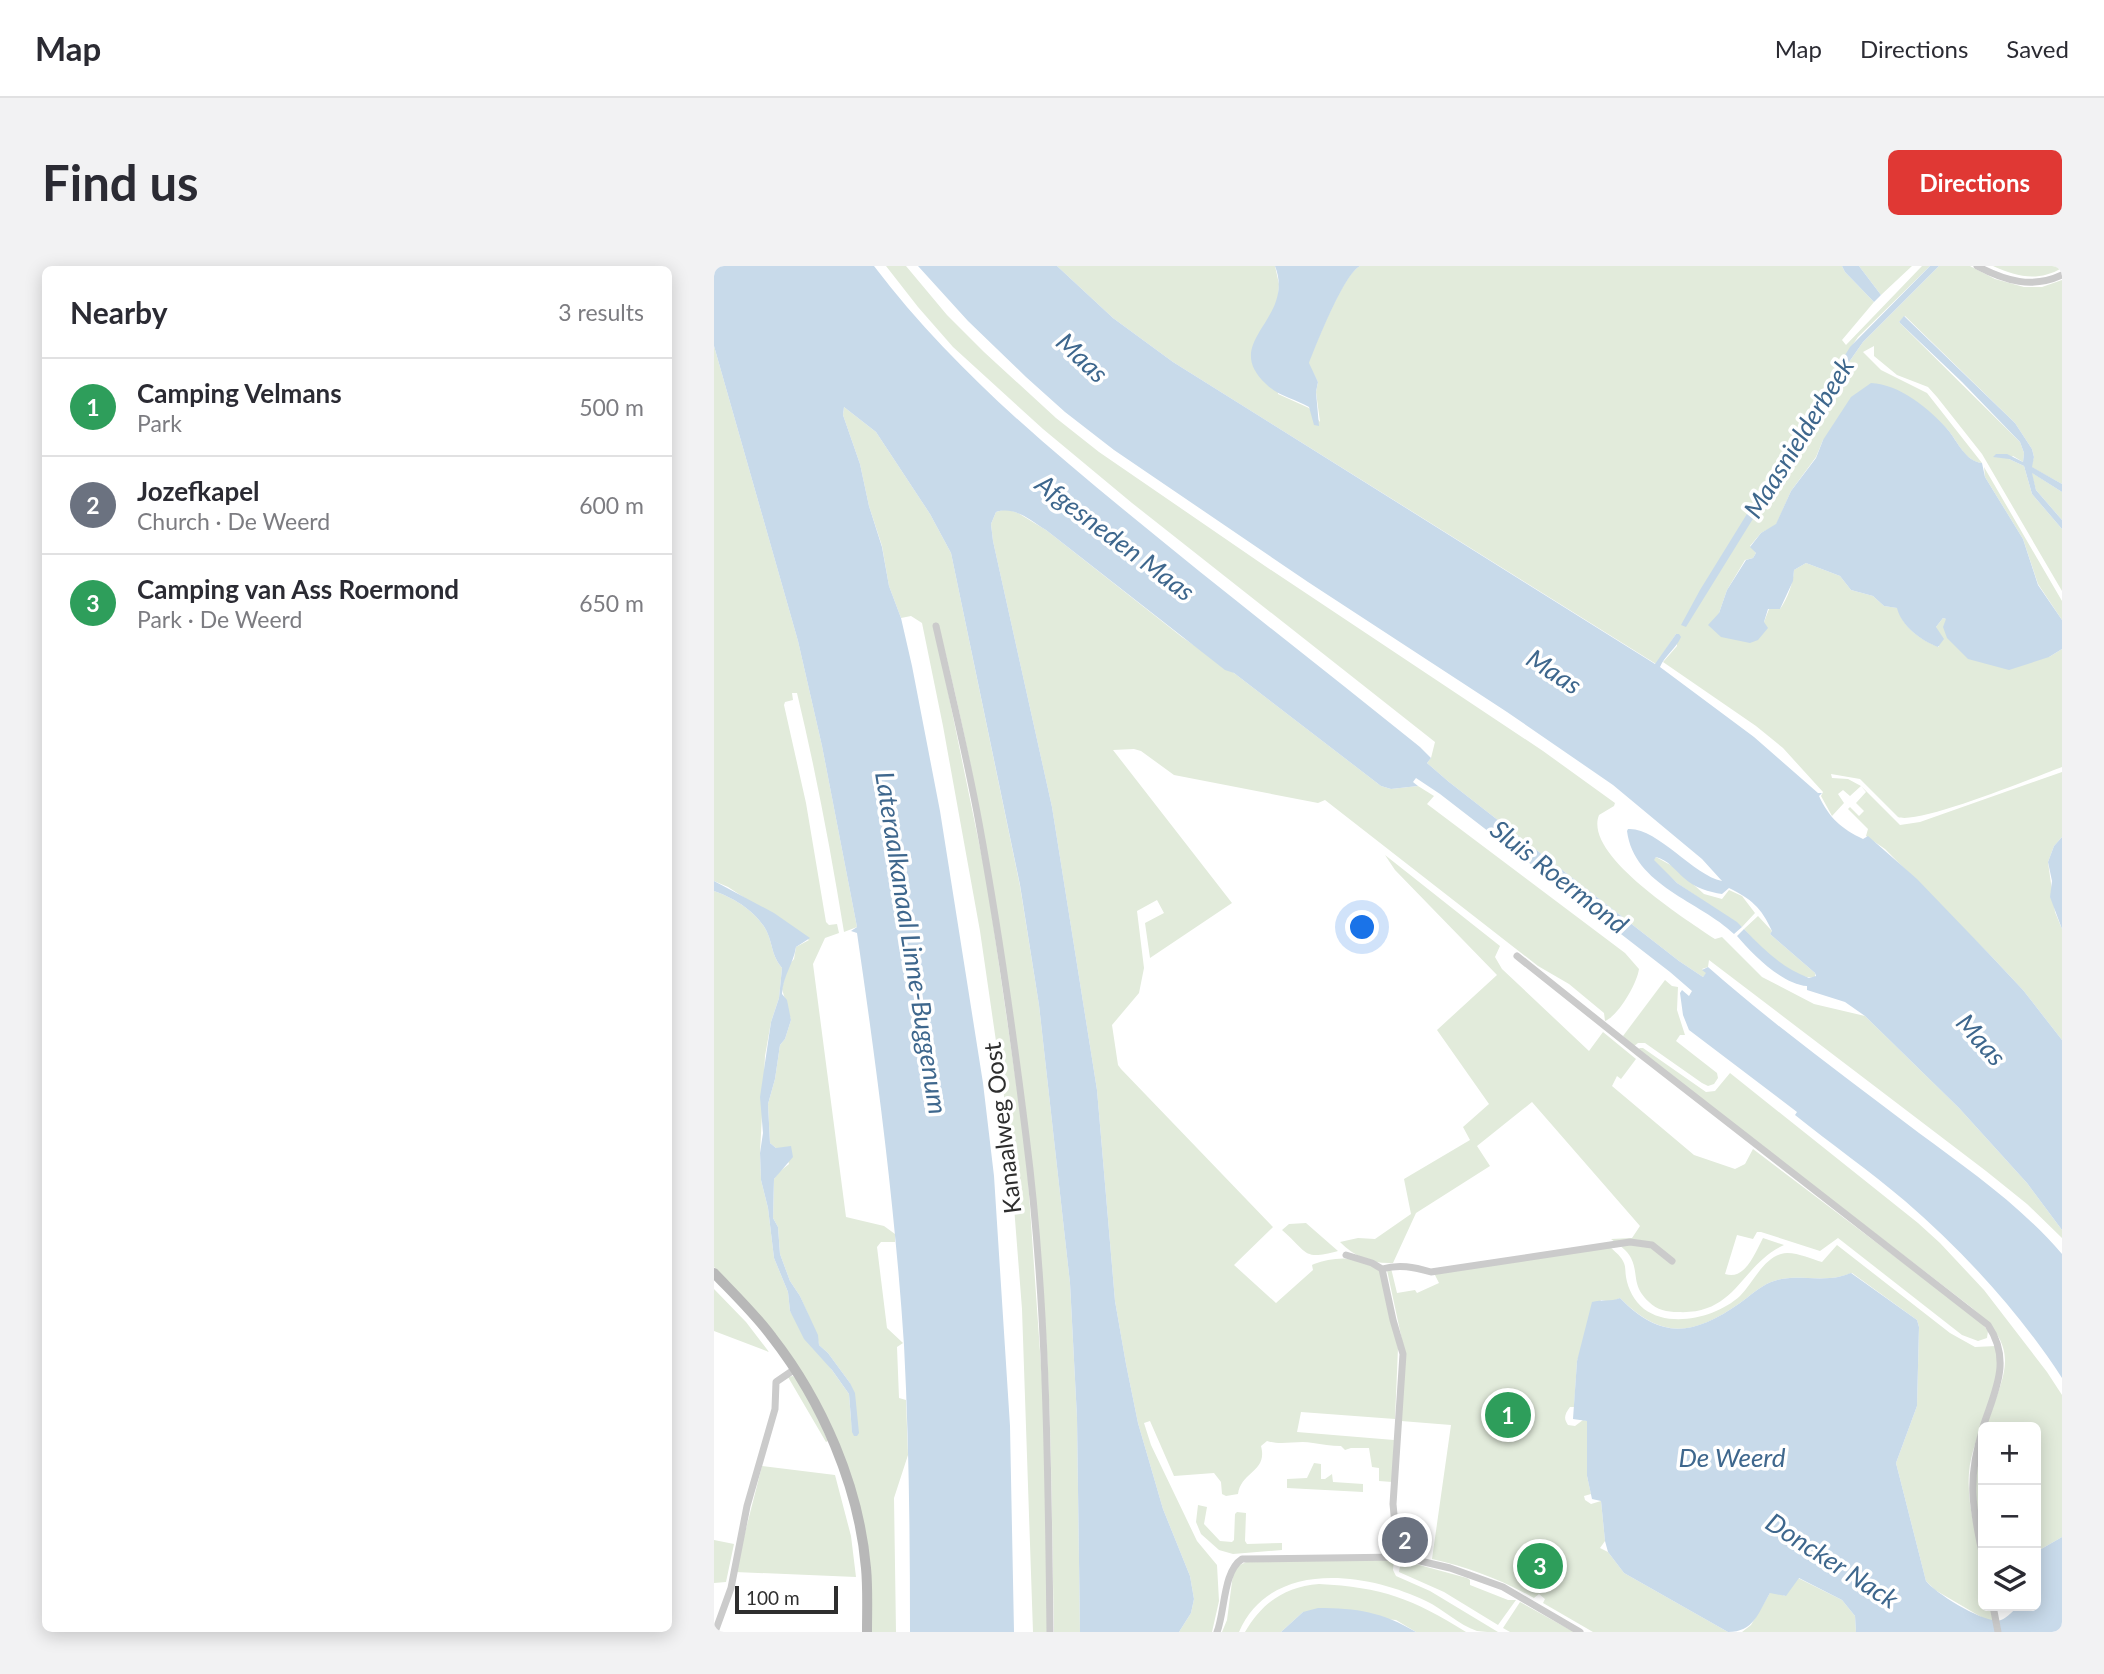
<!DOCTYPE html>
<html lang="en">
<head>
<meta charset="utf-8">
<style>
  :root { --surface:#fff; --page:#f2f2f3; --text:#2b2b33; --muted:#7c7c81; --line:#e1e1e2; --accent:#e03834 }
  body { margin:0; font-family:Lato,sans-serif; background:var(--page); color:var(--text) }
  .controls { position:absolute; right:21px; bottom:21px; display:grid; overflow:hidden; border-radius:10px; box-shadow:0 4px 18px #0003 }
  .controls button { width:63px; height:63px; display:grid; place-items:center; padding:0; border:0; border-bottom:2px solid var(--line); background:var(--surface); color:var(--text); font:35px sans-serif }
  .scale { position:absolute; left:21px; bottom:18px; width:103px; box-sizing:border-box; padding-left:7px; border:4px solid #2e2e2e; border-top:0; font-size:19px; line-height:24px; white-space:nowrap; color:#2e2e2e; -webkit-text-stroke:5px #fff; paint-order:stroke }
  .you { position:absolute; left:649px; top:662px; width:24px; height:24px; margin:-18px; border:5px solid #fff; border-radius:50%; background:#1a73e8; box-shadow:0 0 0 10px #1a73e833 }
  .badge { display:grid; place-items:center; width:46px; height:46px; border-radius:50%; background:var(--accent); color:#fff; font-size:23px; font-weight:700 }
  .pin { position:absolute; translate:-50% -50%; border:4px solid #fff; box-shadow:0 2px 7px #0006 }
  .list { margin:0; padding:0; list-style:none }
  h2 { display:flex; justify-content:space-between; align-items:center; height:91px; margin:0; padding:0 28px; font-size:30px }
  h2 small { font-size:23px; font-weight:400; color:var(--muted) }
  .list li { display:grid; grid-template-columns:46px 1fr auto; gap:21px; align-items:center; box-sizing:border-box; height:98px; padding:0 28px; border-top:2px solid var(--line) }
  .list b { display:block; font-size:26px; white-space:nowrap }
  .list p { margin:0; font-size:23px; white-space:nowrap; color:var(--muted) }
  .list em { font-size:23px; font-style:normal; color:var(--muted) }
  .icon { flex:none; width:38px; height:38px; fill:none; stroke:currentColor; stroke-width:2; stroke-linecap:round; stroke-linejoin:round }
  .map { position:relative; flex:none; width:1348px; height:1366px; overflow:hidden; border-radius:10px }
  header { display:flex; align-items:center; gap:42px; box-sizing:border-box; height:98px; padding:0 35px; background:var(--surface); border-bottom:2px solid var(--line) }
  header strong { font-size:33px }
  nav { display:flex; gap:38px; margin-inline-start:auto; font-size:24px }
  .intro { display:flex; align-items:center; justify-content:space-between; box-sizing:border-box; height:168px; padding:0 42px }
  h1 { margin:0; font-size:49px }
  .button { padding:18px 32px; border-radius:10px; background:var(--accent); color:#fff; font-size:24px; font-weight:700 }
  main { display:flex; gap:42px; padding:0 42px }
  aside { flex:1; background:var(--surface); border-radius:10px; box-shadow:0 4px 18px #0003 }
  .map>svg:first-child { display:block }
</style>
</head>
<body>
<header>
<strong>Map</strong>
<nav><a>Map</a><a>Directions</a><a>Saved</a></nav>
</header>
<div class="intro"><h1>Find us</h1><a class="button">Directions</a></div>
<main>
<aside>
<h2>Nearby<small>3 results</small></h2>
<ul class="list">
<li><span class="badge" style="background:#2e9e5b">1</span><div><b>Camping Velmans</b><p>Park</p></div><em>500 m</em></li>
<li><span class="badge" style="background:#6b7280">2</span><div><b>Jozefkapel</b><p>Church · De Weerd</p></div><em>600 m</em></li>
<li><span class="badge" style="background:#2e9e5b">3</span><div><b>Camping van Ass Roermond</b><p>Park · De Weerd</p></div><em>650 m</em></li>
</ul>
</aside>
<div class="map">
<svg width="1348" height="1366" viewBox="0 0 1348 1366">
  <rect width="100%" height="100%" fill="#fff"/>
  <path fill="#e2ebdb" d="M172,0H192L233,49L270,86L342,152L385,186L551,300L829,485L901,537L900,540L885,549C869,589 972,653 1001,673L1008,671L1048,711L1100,738L1151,750L1245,842L1313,917L1348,964V972L1313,938L1272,905L995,694L994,701L988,703L993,707L989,711L965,695L735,516L713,497L717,492L721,476L418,237L329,163L239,81L204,41Z
    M343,0H561L565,18L564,34L558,47L564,128L595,142L606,156L602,126L604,116L594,97C603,77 629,8 646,0H1128L1131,6L1160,36L1128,74L1132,79L1208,0H1216L1144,71L1123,102L1114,119L1107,127L1110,138L1116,134L1124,121L1135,96L1149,76L1225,0H1256L1281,13L1310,21H1328L1348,14V218L1317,201L1320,191L1318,183L1301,157L1191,50L1185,56L1306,176L1310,187L1309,196L1299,190L1295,193L1310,200L1318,228L1348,263V325L1268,188L1223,131L1214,121L1183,109L1160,90V80L1149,86L1167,104L1213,127L1268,197C1250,195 1244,175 1233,163C1224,154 1213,146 1204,137L1109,174L1102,191L1077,225L1062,259L1047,267L1036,280L1042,287L1039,292L1031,294L1013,324L1005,347L1050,356L1055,343H1066C1074,332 1079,317 1080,304L1092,297L1126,310L1137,324L1159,330L1170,340L1184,342C1187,360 1208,375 1225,381L1222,361L1229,352L1335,391L1348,383V501C1321,511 1205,559 1184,551L1146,513L1117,508L1118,512L1134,513L1147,520L1186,559L1206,556L1348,506V571L1340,580L1334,596L1341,646L1348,663V774L1309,724L1279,692L1171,583L1152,570L1154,563L1134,543L1136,541L1145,550L1150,545L1142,537L1152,526L1147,520L1136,530L1129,524L1124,528L1130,537L1118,550L1107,530L1109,526L1069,482L1042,460L949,396L963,380L962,368L942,398L459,96L399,52Z
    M1145,0H1198L1167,29Z
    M1279,0H1348V2C1324,16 1303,11 1279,0Z
    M0,80L84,375L108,480L143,661L130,666C117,586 102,506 83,427H78L79,434L71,436L70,439L92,537L112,656L115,659L123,658L125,667L111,672L99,698L132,951L170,960L181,968V976H167L163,981L173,1062L189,1077L183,1081L185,1132L192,1134L194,1189L180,1232L182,1366H157L156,1303L113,1152C85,1093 44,1048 0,1001V625C21,632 48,649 55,671C59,683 59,691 68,702L65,732L57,756L51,790L46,887L47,914L54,942L60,992L74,1026L76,1045L135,1128L138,1166L136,1117L114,1087L105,1079L103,1069L86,1030L76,1015L66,988L64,961L59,952L60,913L65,906L75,898L70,882H62L56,877L54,838L61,813L66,779L71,773L77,754L68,723L73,701L80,693L82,681L95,674L14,621L0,615Z
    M130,141L162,166L216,248L237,287L306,620L325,739L356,1017L363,1152L366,1366H340C338,1280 338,1193 334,1107C328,976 313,846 294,717C276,597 255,476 224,358H220L273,616L312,885L331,1157L334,1366H319L308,1043L293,851L266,665L229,460L208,357L197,350L187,352L175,320L168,280L155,240L146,198L129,149Z
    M1270,201L1348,335V354L1324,318L1309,273L1271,211Z
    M1317,206L1348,226V254L1322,224Z
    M292,243L304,247L332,264L468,371L520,407L667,520L677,523L704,520L720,530L713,538L911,687L925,703C923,718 904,750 891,755L890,747L855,718L824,700L611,534L604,537L460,509L427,485L420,483L399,484L518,637L436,692L431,657L450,647L443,634L423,645L430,702L425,727L398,759L404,799L407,803L559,961L520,999L562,1037L599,1004L598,999L600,998C621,990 650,989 667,1007L684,1082L681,1153L587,1146L583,1166L680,1174L678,1216L665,1215V1202L658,1201L655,1182H637L631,1184L627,1180C617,1180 608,1178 599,1177C583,1174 568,1180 553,1175L547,1180C554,1206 527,1205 524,1228L512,1230L508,1228L507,1216L500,1207L460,1210L436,1155L430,1157L437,1179L483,1275L503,1299L505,1335L498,1366H465L477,1347L480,1333L476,1310L449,1243L424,1157L412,1098L401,1035L383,824L338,541L279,275L277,258L282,246Z
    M671,589L786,680L781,691L788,703L875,785L889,766L922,793L907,813L903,810L898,820L980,889L1021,903L1031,898L1039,883L1266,1055L1274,1065L1273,1072L1264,1075L1248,1069L1124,972L1106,985L1047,966H1043L1039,973L1023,969L1011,1008C1031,1015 1041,987 1049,972L1070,979C1027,998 1023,1049 964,1046C953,1046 943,1044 935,1036C917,1019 925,1008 917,992C913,984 904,978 897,973L918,972L926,960L818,836L763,880L776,900L702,947L679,997C657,998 641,991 626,976L644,972L661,973L697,948L690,913L756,874L749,861L775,838L723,764L783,709L681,604Z
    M942,591L960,601L990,628L1008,633L1015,624L1028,630L1041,647L1028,661L963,617L941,597L939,594Z
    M1044,650L1058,665L1056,668L1101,707V711C1079,716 1044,679 1030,663Z
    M951,714L958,720L964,721L963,744L971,769H966L962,775L1003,807L1004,812L1000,818L994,820L988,817L931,777H924L919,781L909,770Z
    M926,782H929L992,826L1001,825L1016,807L1204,957L1226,977L1270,1024L1333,1106L1348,1129V1271L1322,1286V1161H1272C1292,1102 1309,1082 1253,1038L923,784Z
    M592,957L624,985C588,995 594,986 568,964L575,958Z
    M894,979C899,984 906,989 909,995C912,1000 911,1005 912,1011C914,1023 920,1035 930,1043C957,1063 1003,1051 1026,1030C1038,1018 1049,993 1067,988C1078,984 1097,993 1108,996L1123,979L1236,1067L1261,1081L1282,1080C1291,1118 1259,1166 1255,1206C1252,1241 1265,1273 1269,1307C1270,1318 1269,1329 1269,1340H1276L1279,1355H1274L1221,1324L1212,1315L1182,1197L1203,1140L1205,1061L1203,1054L1138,1007C1131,1009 1123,1012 1116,1012C1095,1014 1078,1008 1057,1016C1045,1021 1036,1030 1026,1037C979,1070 948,1074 906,1032L897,1036L887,1034L863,1095L860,1141H856C851,1148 849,1152 854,1159L861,1160L869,1154L873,1155V1210L877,1228L870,1230L871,1234L877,1238L887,1235L891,1275L886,1282L894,1286L910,1307L1014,1366H879L829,1337L831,1333L825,1328L820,1332C788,1314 754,1301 718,1293L737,1159L687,1155L691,1088L673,1004L677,1002L683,1027L701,1024L703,1027L725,1017L720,1007Z
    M0,1023L32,1056L55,1086L0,1065Z
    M79,1110C93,1121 106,1157 114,1175L112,1176L74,1111Z
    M1269,1172V1276C1260,1233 1259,1215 1269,1172Z
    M600,1197L607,1198V1213H611L618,1208L619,1216L649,1218V1226L573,1222V1213L593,1212Z
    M48,1200L121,1209L137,1270L142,1311L21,1306Z
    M484,1239L493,1241L490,1258L506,1275L518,1276L520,1274L521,1248L523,1246L532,1247L531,1275L533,1278L568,1277V1284L519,1288L505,1284L487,1268L482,1256Z
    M0,1274L20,1278L12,1316L0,1317Z
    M680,1293L679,1304L682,1310L716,1325L784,1366C778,1366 769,1366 763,1365C745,1359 729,1343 712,1335C652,1306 557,1293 525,1366H508L513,1354L519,1308L524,1300L532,1296Z
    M687,1294L753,1312L756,1314V1319L794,1334H802L784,1359L730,1326L685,1306Z
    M1084,1312L1128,1334L1141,1350L1142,1366H1028L1037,1359L1056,1327L1062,1326L1071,1330Z
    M605,1318C668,1321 699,1333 752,1366H702L682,1354L589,1346L567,1366H531C548,1337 570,1321 605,1318Z
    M806,1336L860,1366H796L789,1362Z"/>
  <path fill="#c8daea" d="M0,0H160C233,96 322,172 415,248C511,327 609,403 706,481L717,492L713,497L735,516L965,695L989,711L992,707L988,704L994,701C1061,760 1134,813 1205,867C1255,904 1307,940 1348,988V1112C1305,1046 1251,987 1191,935C1156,905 1117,878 1081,849L1083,846L975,764L969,749L966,727L968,724L975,730L978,725L956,706L726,528L702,512L699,516L704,520L677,523L667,520L520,407L511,404L332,264C316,254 301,240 282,246L277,258L279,275L338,541L383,824L401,1035L412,1098L424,1157L449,1243L476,1310L480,1333L477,1347L465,1366H366L363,1152L356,1017L325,739L306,619L237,287L216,248L162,166L130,141L129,149L146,198L155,240L168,281L175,320L187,352L198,400L226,545L269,817L280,910L296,1160L300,1366H196C196,1270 195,1175 190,1079C181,941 163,804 143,667L137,665L143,661L108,480L84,375L0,80Z
    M204,0H343L399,52L459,96L941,398L962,368H965L967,371C962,383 951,389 946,401L1040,471L1104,527H1108L1105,530C1115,552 1128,563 1149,573L1154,570L1203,613L1279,692L1309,724L1348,774V964L1313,917L1245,842L1151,750L1131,736L1093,724V720C1068,718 1038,688 1023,670L1030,663C1050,684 1067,701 1095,712L1102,710L1101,707L1056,668L1058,665C1047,641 1037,633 1015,622L1008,628C995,626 981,622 970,612C961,604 954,594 942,591L940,594L963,617L1023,656L1028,661L1020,668C986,635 920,620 913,565L914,563C943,561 979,609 1008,615L988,593L899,519L793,446L594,316L400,184L351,146L312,111L254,55Z
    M561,0H646C630,8 603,77 595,97L604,116L602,126L605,160L600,159L595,141C581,133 564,130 552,118C506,75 582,54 561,0Z
    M1128,0H1145L1167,29L1160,36L1131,6Z
    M1216,0H1225L1149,76L1135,96L1124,121L1116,134L1110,138L972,361L967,359L986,324L1136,81Z
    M1190,50L1301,157L1318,183L1320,191L1318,201L1348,218V226L1318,207L1322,224L1348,254V263L1318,228L1310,200L1295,193L1279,191L1282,188H1293L1309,196L1310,187L1306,176L1248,116L1185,56Z
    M1157,117C1185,118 1216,143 1234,164C1244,176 1251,195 1268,197L1271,211L1309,273L1324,319L1348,354V383L1335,391L1295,404L1254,393L1233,372L1229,361L1232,353L1229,352L1222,361L1230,373L1224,381C1208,375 1187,360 1183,342L1170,340L1159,330L1137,324L1126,310L1092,297L1080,304L1079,315L1066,343H1054L1050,356L1054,362L1044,374L1036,377L1007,371L994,359L1005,347L1013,324L1032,294L1039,292L1042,287L1036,281L1047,267L1062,258L1077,225L1102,192L1109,174L1137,131Z
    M1348,571V663L1336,631L1338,615L1334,596L1340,580Z
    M0,615L60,647L96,672L82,681C79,699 69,709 68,728L73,734L77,754L71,773L66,779L61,813L54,838L56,877L62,882L77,880L79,891L60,913L59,952L64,961L66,988L76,1015L86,1030L104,1069L105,1079L114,1087L136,1117L141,1127L145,1167L143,1170H140L138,1166L135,1128L118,1104L90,1073L76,1045L74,1026L60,992L54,942L47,914L46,887L49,867L46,831L57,756L65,732L68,702C59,691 59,683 55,671C48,649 21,632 0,625Z
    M1137,1007L1203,1054L1205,1061L1203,1140L1182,1197L1212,1315C1221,1327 1272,1359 1287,1354C1293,1352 1300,1344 1304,1340H1322V1286L1348,1271V1366H1142L1141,1350L1128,1334L1085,1312L1072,1330L1056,1327C1044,1347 1040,1366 1014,1366L910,1307L894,1286L891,1275L887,1235L878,1233L873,1210V1155L859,1153L863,1095L878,1036C888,1033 896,1036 906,1032C947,1074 979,1070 1026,1037C1036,1030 1045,1021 1057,1016C1079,1008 1094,1014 1116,1012C1123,1012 1131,1009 1137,1007Z
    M604,1342C643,1342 668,1346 702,1366H567L589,1346Z"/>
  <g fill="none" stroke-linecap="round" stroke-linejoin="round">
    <path stroke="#cbcbcb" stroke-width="7" d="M1263,0C1291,15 1319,23 1348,9
      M222,360C237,426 253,491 265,557C284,660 299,765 312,870C333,1035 334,1201 336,1366
      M803,690L926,788L1274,1059C1298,1095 1281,1124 1269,1161
      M632,989L658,997L668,1003
      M668,1003C685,998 700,1001 717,1006L916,976L938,979L958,995
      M668,1003L679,1054L689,1088L679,1238L684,1290
      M1269,1162C1253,1213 1258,1240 1269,1291
      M1279,1340L1284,1366
      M1,1366L17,1322L33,1240L61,1143L62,1116L81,1103
      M503,1366C511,1346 509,1305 528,1293L689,1291L736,1302L789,1321L866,1366"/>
    <path stroke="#b8b8b8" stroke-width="10" d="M0,1007C20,1028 41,1048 58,1071C108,1135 145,1220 152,1302C154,1323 153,1344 153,1366"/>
  </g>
  <g text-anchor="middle" stroke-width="7" stroke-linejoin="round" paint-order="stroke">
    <g font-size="24" fill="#2e2e2e" stroke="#fff">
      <text transform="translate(289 862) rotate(-97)" y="8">Kanaalweg Oost</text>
    </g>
    <g font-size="26" font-style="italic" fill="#3e678d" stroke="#fff">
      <text transform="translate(368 92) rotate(43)" y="9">Maas</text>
      <text transform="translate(1085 172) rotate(-58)" y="9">Maasnielderbeek</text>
      <text transform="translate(401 272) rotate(37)" y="9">Afgesneden Maas</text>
      <text transform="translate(840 406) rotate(33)" y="9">Maas</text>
      <text transform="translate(845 611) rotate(38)" y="9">Sluis Roermond</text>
      <text transform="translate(197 677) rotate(81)" y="9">Lateraalkanaal Linne-Buggenum</text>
      <text transform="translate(1267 774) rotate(48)" y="9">Maas</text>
      <text x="1018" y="1201">De Weerd</text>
      <text transform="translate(1118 1295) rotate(33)" y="9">Doncker Nack</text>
    </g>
  </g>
</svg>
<div class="controls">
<button>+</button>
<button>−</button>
<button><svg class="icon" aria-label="layers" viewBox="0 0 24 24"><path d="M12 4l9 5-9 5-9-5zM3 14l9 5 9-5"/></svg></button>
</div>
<div class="scale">100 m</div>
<div class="you"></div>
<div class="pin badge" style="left:794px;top:1149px;background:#2e9e5b">1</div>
<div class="pin badge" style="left:691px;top:1274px;background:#6b7280">2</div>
<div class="pin badge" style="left:826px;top:1300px;background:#2e9e5b">3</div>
</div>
</main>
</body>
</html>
